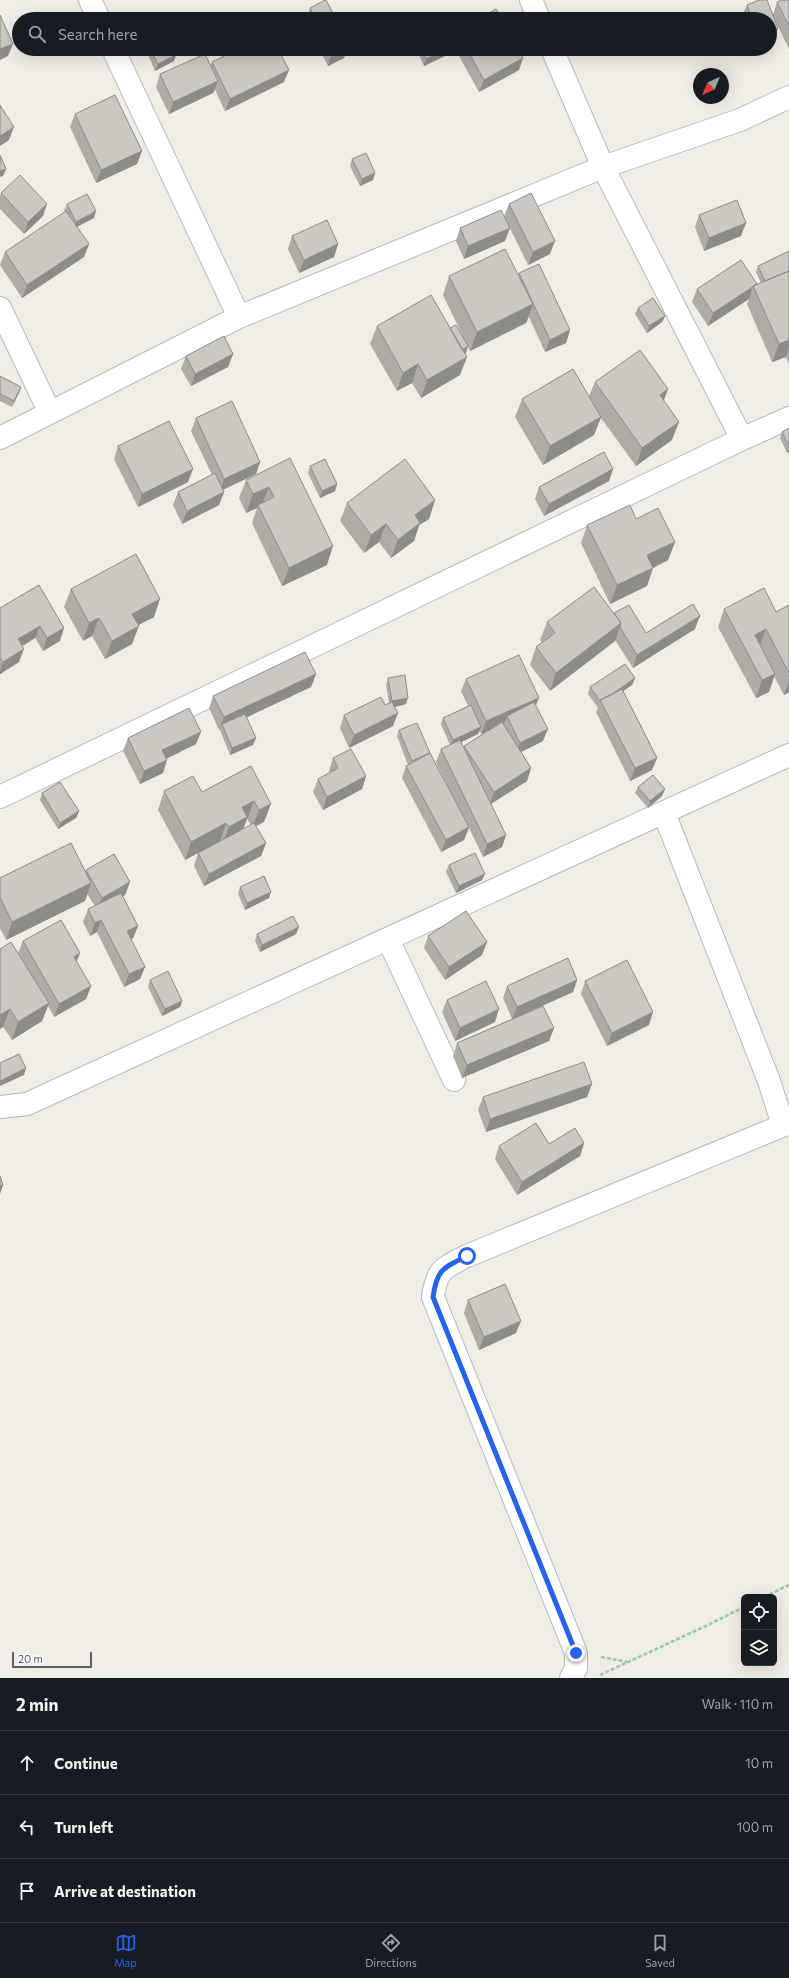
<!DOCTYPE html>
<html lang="en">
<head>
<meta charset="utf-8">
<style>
  :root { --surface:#171b24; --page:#20242c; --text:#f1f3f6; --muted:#9ea1a6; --line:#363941; --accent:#2563eb }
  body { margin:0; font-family:Commissioner,sans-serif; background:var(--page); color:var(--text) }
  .controls { position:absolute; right:12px; bottom:12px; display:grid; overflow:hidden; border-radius:6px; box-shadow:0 4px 16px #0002 }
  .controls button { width:36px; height:36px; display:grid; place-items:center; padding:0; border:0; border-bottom:1px solid var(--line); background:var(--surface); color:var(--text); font:20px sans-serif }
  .compass { position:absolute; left:693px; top:68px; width:36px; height:36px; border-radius:50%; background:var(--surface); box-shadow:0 4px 16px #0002; rotate:224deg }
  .scale { position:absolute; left:12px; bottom:10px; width:80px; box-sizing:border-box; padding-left:4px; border:2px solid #5c6167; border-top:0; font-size:11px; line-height:14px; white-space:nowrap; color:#5c6167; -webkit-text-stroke:3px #fff; paint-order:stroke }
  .stop { position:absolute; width:12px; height:12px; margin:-9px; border:3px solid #2563eb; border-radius:50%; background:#fff }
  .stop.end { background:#2563eb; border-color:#fff; box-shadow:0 1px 4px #0008 }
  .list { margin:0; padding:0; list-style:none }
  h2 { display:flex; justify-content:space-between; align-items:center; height:52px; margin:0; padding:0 16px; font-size:17px }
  h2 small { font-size:13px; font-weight:400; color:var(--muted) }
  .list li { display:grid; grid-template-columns:26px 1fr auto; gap:12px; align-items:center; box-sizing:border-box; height:64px; padding:0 16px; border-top:1px solid var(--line) }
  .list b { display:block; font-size:15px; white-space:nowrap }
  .list em { font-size:13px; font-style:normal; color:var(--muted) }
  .icon { flex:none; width:22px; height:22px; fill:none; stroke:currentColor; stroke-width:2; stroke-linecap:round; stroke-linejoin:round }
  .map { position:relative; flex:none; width:789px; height:1678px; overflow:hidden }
  .search { position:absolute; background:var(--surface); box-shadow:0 4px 16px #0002; left:12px; right:12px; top:12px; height:44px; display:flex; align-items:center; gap:10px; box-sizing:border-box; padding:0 14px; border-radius:22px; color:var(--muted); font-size:15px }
  .sheet { height:244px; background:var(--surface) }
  nav { display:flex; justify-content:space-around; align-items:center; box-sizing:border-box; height:56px; border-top:1px solid var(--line); background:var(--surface); font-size:11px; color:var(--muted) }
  nav a { display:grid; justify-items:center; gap:2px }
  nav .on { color:var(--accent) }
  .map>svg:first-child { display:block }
</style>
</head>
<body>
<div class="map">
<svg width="789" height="1678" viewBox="0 0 789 1678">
  <rect width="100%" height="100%" fill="#f0ede4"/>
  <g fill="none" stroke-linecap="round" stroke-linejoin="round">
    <defs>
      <path id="minor" d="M90,0L99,19
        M531,0L539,19
        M113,49L239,317
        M552,49L603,167L742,439L789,418
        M0,308L50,413
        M0,438L239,317L603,167L740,120L789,97
        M0,797L742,439
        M664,813L769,1081L783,1125
        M388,939L454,1080
        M0,1107L27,1104L789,755
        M571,1678L576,1668V1653L433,1297C437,1269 443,1268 467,1256L789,1123"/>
    </defs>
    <use href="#minor" stroke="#b7bbc0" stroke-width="24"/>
    <path stroke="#96cca4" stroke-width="2.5" stroke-dasharray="4 2" stroke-linecap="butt" d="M764,1597L789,1585
      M601,1657L628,1662
      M600,1675L708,1625L744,1607"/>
    <use href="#minor" stroke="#fff" stroke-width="22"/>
  </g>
  <path fill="#afaca6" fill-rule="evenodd" d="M789,0V49L774,18L776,34L770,37V19H747L744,11L747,5L773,15L777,2Z
    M310,8L336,19H306Z
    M150,49H174L176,55L174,61L155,71L148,55Z
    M319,49H347L344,58L328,66Z
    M418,49H451L449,54L424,66L417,51Z
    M455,49H518L519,70L479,92Z
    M212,62L284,82L225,111L215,90L213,93L169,114L156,87L160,74L211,65Z
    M75,114L142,151L137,164L96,183L70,127Z
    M352,159L375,173L373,180L360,186L350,166Z
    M1,193L43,216L24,234L0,209V196Z
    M67,204L94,218L77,227L89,244L84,257L22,298L0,265L5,252L65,212L64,210Z
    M509,204L550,254L528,265L504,216Z
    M699,215L741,236L704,251L695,227Z
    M460,228L505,241L464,259L456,241Z
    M292,236L338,244L334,257L299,273L288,249Z
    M789,251V365L786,357L772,362L747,304L749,299L708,326L692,302L697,289L756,285L761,283L756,272L758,266Z
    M519,273L570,330L566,343L545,352L529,317L526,323L470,351L443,295L449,276L518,275Z
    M638,308L665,316L662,322L647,333L635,314Z
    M377,326L450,328L466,353L465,354L460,375L421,398L412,383L397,391L370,344Z
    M233,354L228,367L191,386L181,369L186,356Z
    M0,376L21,387L12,407L0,401Z
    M595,382L668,389L664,400L672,440L636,466L601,418L594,435L543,465L515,417L522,399L589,396Z
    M196,418L260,462L256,474L223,490L224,492L219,505L182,524L173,505L178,492L212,475L191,431Z
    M789,428V452L787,453L780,438L782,432Z
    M118,446L188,482L138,507L114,459Z
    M290,458L327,565L282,586L252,523L257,508L246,513L239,498L246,480Z
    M310,466L337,484L335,491L320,498L308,473Z
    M609,481L544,516L535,499L539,487Z
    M435,500L429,519L419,525L414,541L391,558L379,542L364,553L340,521L347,503Z
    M636,519L675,542L668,560L653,568L647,586L610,604L581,543L587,525Z
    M39,585L60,641L43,651L35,638L22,646L19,662L0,674V608Z
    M71,589L154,617L138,625L132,644L105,659L92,636L83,641L64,607Z
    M789,605V692L784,695L774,676L769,692L756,698L718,627L724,609L776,612Z
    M614,613L646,633L695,629L633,668L615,640V641L550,691L530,665L536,647L542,643L540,640L547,622Z
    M316,674L311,687L247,717L253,745L230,755L220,730H219L209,708L213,696Z
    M388,678L406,704L395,707L393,726L349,748L340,728L344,715L385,705L389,703L386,685Z
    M635,678L632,685L623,691L657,758L652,770L630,781L596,712L598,708L588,694L590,687Z
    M466,679L536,706L543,741L521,752L531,768L527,781L491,804L506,835L502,847L483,857L469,828L464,840L441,852L402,778L406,766L408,765L397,736L399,730L430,753L457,805L436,762L441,749L450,745L441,724L443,718L468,706L461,691ZM480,731L481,734L488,731L464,746L463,748L461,742L478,734Z
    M128,738L196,744L167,758L163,773L140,784L123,751Z
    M333,758L366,776L362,789L323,810L313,792L318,779L330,773L329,771Z
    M251,766L264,822L256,826L266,843L261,856L204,886L194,866L198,853L220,842V841L185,860L158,810L164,791L202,792ZM247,819L251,825L243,830L246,820Z
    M638,787L662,796L648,808L635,793Z
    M42,793L79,811L76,818L58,829L40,800Z
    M449,865L482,880L456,893L446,872Z
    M86,870L130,882L125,895L123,896L138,926L133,938L131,939L140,979L124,987L97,932L90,936L83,922L88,909L95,906L87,894L85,901L6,940L0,928V878L86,871Z
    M240,887L269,898L245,910L238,894Z
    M257,934H296L260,952L255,941Z
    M428,936L482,955L445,980L424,948Z
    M23,941L77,962L91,986L86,999L54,1017L48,1006L42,1021L12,1040L3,1027L23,962L18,953Z
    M150,980L182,1001L180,1007L162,1016L148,987Z
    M577,980L573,992L527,1013L554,1028L549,1041L462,1078L453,1056L457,1043L512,1019L503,998L507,986Z
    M585,981L649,1025L607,1046L581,994Z
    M447,1000L495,1022L455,1041L442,1012Z
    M592,1084L587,1097L486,1132L478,1110L483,1097Z
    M584,1143L580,1156L517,1195L495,1159L499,1146L549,1144Z
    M468,1300L516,1333L479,1350L464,1313Z"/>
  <path fill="#8e8c87" d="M778,28L776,34L770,37V31Z
    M13,44L8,56L0,60V49Z
    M341,49H347L344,58L328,66L332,53Z
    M449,49H451L449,54L424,66L426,59Z
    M176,55L174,61L155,71L158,64Z
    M523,58L519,70L479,92L484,80Z
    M289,70L284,82L225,111L230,99Z
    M218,81L213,93L169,114L173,102Z
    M14,127L9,140L0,146V136Z
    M142,151L137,164L96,183L101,170Z
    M6,169L3,176L0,177V171Z
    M375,173L373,180L360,186L362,179Z
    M47,204L43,216L24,234L28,222Z
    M96,211L94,218L74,228L76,222Z
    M746,223L741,236L704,251L709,238Z
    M510,228L505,241L464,259L468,246Z
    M555,241L550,254L528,265L533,252Z
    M89,244L84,257L22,298L27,285Z
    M338,244L334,257L299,273L304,260Z
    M753,286L749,299L708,326L713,313Z
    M533,304L526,323L470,351L477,332Z
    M665,316L662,322L647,333L649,326Z
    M570,330L566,343L545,352L550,340Z
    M789,340V348L786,357L772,362L779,344Z
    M468,346L466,353L453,360L456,354Z
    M233,354L228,367L191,386L195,374Z
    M467,357L460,375L421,398L427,380Z
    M418,364L412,383L397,391L403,373Z
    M21,387L19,393L12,407L14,401Z
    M668,389L661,407L660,395Z
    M601,417L594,435L543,465L550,446Z
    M679,422L672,440L636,466L642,448Z
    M789,446V452L787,453Z
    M260,462L256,474L220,491L224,479Z
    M193,469L188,482L138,507L142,494Z
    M613,469L609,481L544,516L549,504Z
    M337,484L335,491L320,498L322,491Z
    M269,487L262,505H258L257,508L246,513L253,494Z
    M224,492L219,505L182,524L187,511Z
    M435,500L429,519L419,525L414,541L391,558L398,540L415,515Z
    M386,524L379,542L364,553L371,535Z
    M675,542L668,560L641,574L647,555Z
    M333,546L327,565L282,586L289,568Z
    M653,568L647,586L610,604L617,585Z
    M160,599L154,617L125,632L132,614Z
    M700,616L695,629L633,668L637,655Z
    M99,618L92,636L83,641L89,623Z
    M621,623L615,641L550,691L556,673Z
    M40,626L35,638L13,652L18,639Z
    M139,626L132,644L105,659L112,641Z
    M64,628L60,641L43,651L47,638Z
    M766,629L759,648L755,635Z
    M24,649L19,662L0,674V670L3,662Z
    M316,674L311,687L224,728L222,724L219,730L224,717Z
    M775,674L769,692L756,698L762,680Z
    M635,678L632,685L603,705L601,701Z
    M789,682V692L784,695Z
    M408,698L406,704L390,708L392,701Z
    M539,698L534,710L507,716L504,724L481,734L486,721Z
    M398,713L393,726L349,748L354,735Z
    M481,727L478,734L451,747L453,740Z
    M548,729L543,741L515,755L520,743Z
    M201,732L196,744L158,763L162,750Z
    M256,738L253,745L230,755L232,748Z
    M657,758L652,770L630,781L635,768Z
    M167,760L163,773L140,784L144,771Z
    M531,768L527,781L489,805L494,792Z
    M366,776L362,789L323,810L327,797Z
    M665,789L662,796L648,808L650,801Z
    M254,801L241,835L222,845L229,827L242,807Z
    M271,804L264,822L252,828L259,810Z
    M79,811L76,818L58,829L60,823Z
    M226,823L220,841L185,860L191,842Z
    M469,827L464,840L441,852L446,840Z
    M506,835L502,847L483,857L487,844Z
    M266,843L261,856L204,886L209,874Z
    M485,874L482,880L456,893L459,886Z
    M130,882L125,895L97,911L102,898Z
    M91,883L85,901L6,940L12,922Z
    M271,892L269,898L245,910L247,903Z
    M101,920L97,932L90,936L95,923Z
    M138,926L133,938L122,944L127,931Z
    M299,927L296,934L260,952L262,945Z
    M487,942L482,955L445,980L449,967Z
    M80,953L75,966L74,957Z
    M145,967L140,979L124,987L129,974Z
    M577,980L573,992L512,1019L517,1007Z
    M91,986L86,999L54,1017L59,1004Z
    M182,1001L180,1007L162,1016L165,1009Z
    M49,1003L42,1021L12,1040L18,1022Z
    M10,1009L3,1027L0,1029V1015Z
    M499,1009L495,1022L455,1041L460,1028Z
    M653,1012L649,1025L607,1046L612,1033Z
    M554,1028L549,1041L462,1078L467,1065Z
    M26,1068L24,1075L0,1086V1081Z
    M592,1084L587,1097L486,1132L490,1119Z
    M584,1143L580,1156L517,1195L522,1182Z
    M3,1185L0,1194V1186Z
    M521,1321L516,1333L479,1350L484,1337Z"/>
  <path fill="#cbc8c1" stroke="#8e8c87" d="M325,0H326L336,19H315L310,8Z
    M759,0H767L778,28L770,31V19H752L747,5Z
    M782,0H789V26L777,2Z
    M496,9L502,19H479Z
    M0,15L13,44L0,49Z
    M150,49H174L176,55L158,64Z
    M239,49H278L289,70L230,99L212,62Z
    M330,49H341L332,53Z
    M422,49H449L426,59Z
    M467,49H518L523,58L484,80Z
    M205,54L218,81L173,102L160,74Z
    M115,95L142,151L101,170L75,114Z
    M0,105L14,127L0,136Z
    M366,153L375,173L362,179L352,159Z
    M0,155L6,169L0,171Z
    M20,175L47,204L28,222L1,193Z
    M531,193L555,241L533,252L509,204Z
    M87,194L96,211L76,222L67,204Z
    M737,200L746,223L709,238L699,215Z
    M501,210L510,228L468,246L460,228Z
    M66,211L89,244L27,285L5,252Z
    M327,220L338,244L304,260L292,236Z
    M505,249L533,304L477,332L449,276Z
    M789,251V271L765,281L758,266Z
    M741,260L757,284L713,313L697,289Z
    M539,264L570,330L550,340L519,273Z
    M789,271V340L779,344L753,286Z
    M431,295L467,357L427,380L418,364L403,373L377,326Z
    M653,298L665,316L649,326L638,308Z
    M456,325L468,346L462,350L450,328Z
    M224,336L233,354L195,374L186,356Z
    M640,350L668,389L660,395L679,422L642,448L595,382Z
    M573,369L601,417L550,446L522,399Z
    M0,376L21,387L14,401L0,394Z
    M232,401L260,462L224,479L196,418Z
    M169,421L193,469L142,494L118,446Z
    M789,428V446L782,432Z
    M604,452L613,469L549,504L539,487Z
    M290,458L333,546L289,568L258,505L274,497L269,487L253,494L246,480Z
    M325,459L337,484L322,491L310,466Z
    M405,459L435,500L415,515L420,523L398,540L386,524L371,535L347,503Z
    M215,473L224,492L187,511L178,492Z
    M630,505L636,519L658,508L675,542L647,555L653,568L617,585L587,525Z
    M136,554L160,599L132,614L139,626L112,641L99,618L89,623L71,589Z
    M39,585L64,628L47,638L40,626L18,639L24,649L3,662L0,658V608Z
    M594,587L621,623L556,673L536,647L555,633L547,622Z
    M764,588L776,612L789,605V673L766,629L755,635L775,674L762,680L724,609Z
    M693,604L700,616L637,655L620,627L621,623L614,613L629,605L646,633Z
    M305,652L316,674L224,717L213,696Z
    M519,655L539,698L486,721L466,679Z
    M625,664L635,678L611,695L600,700V701L590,687Z
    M405,675L408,698L392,701L388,678Z
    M622,689L657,758L635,768L600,700Z
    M381,697L385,705L392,702L398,713L354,735L344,715Z
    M534,702L548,729L520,743L507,716Z
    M471,705L481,727L453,740L443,718Z
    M189,708L201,732L162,750L167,760L144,771L128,738Z
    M245,714L256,738L232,748L222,724Z
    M502,722L531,768L494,792L464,746Z
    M417,723L430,753L412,761L399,730Z
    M460,740L506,835L487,844L441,749Z
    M351,749L366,776L327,797L318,779L338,768L333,758Z
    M430,753L469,827L446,840L406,766Z
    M251,766L271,804L259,810L254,801L242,807L247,817L229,827L226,823L191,842L164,791L193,776L202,792Z
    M653,775L665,789L650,801L638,787Z
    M60,782L79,811L60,823L42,793Z
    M254,823L266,843L209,874L198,853Z
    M71,843L91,883L12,922L0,897V878Z
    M475,853L485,874L459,886L449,865Z
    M114,854L130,882L102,898L86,870Z
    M264,876L271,892L247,903L240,887Z
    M121,893L138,926L127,931L145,967L129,974L101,920L95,923L88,909Z
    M466,911L487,942L449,967L428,936Z
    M293,916L299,927L262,945L257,934Z
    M61,920L80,953L74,957L91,986L59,1004L23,941Z
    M11,942L49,1003L18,1022L10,1009L0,1015V949Z
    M568,958L577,980L517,1007L507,986Z
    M627,960L653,1012L612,1033L585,981Z
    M168,971L182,1001L165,1009L150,980Z
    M486,981L499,1009L460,1028L447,1000Z
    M543,1006L554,1028L467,1065L457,1043Z
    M19,1054L26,1068L0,1081V1063Z
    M584,1062L592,1084L490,1119L483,1097Z
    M536,1123L549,1144L575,1128L584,1143L522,1182L499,1146Z
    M0,1176L3,1185L0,1186Z
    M505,1284L521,1321L484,1337L468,1300Z"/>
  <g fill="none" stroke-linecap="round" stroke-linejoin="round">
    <path stroke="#2563eb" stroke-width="5" d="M467,1256C443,1268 437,1269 433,1297L576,1653"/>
  </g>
</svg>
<div class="controls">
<button><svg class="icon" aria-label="locate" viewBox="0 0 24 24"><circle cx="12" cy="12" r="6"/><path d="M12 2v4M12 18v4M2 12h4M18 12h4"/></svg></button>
<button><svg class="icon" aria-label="layers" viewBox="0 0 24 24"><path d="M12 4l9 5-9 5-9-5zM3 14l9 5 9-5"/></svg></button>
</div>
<svg class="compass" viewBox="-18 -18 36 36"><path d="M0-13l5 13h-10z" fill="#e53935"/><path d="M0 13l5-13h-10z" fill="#9ea1a6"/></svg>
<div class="scale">20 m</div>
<div class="stop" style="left:467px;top:1256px"></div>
<div class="stop end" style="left:576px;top:1653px"></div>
<div class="search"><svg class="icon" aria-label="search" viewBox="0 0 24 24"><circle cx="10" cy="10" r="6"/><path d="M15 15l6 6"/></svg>Search here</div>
</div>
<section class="sheet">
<h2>2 min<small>Walk · 110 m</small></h2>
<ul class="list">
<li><svg class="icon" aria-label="ahead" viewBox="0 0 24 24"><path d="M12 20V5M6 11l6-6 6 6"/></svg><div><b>Continue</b></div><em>10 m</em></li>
<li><svg class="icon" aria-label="left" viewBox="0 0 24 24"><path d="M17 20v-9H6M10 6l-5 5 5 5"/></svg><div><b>Turn left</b></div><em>100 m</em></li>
<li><svg class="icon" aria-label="arrive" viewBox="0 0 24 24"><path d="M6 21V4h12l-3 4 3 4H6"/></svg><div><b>Arrive at destination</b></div></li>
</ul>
</section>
<nav>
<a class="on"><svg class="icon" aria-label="map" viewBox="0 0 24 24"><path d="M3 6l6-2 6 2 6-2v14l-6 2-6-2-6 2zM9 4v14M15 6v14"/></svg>Map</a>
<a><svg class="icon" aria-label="directions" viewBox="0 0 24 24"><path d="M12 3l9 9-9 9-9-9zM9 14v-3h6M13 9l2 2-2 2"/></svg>Directions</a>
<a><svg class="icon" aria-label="saved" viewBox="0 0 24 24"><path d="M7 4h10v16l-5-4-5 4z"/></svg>Saved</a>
</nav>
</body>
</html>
